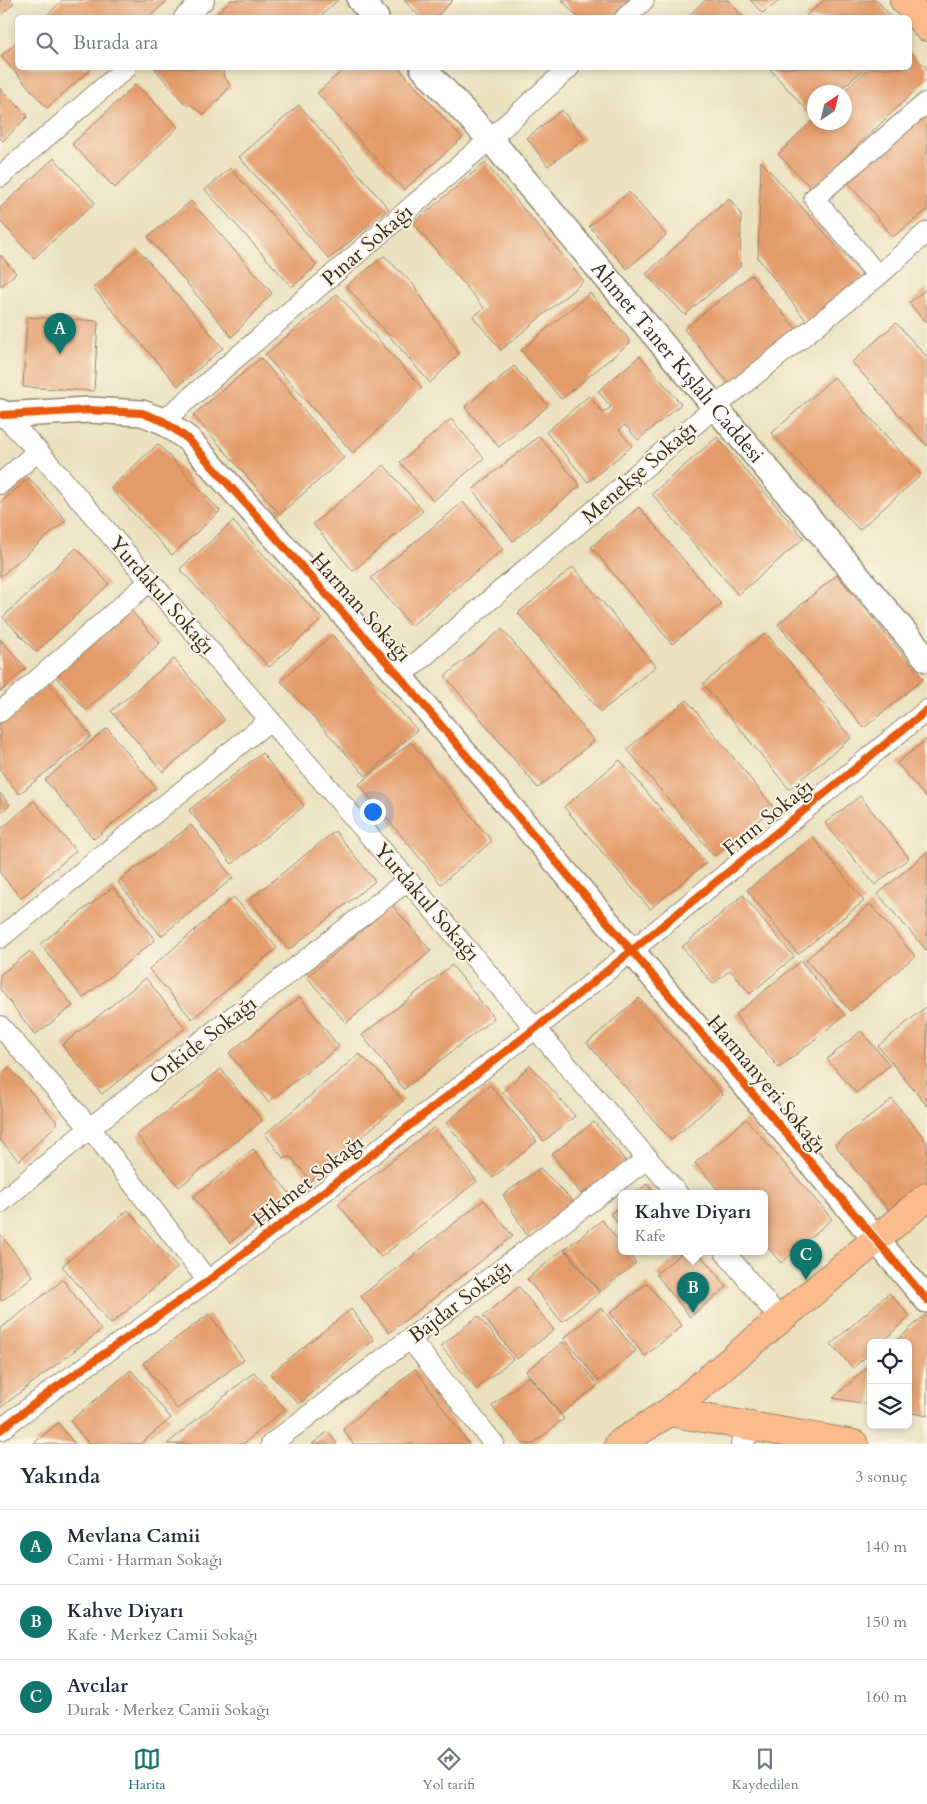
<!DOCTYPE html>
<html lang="tr">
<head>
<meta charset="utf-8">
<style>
  :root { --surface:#fff; --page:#f6f6f7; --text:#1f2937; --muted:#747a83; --line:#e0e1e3; --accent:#0f766e }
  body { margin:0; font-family:Cardo,serif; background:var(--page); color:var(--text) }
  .controls { position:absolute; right:15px; bottom:15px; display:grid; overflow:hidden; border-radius:8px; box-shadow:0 2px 8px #0003 }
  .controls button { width:45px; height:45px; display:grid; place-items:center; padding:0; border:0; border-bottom:1px solid var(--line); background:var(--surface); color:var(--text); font:25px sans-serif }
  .compass { position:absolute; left:807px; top:85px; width:45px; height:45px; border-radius:50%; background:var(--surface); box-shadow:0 2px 8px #0003; rotate:35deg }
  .you { position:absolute; left:372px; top:811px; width:18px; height:18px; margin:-12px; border:4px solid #fff; border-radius:50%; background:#1a73e8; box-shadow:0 0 0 8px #1a73e833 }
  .badge { display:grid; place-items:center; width:32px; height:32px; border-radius:50%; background:var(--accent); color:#fff; font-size:16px; font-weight:700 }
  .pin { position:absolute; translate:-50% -41px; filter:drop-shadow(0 1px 2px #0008) }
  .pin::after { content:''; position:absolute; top:26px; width:18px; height:15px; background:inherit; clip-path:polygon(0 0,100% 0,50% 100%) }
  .popup { position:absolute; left:618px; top:1190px; width:150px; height:65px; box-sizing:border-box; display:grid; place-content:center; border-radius:8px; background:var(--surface); filter:drop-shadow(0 1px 4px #0005); font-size:16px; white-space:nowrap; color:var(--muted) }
  .popup b { font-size:19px; color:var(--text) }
  .popup::after { content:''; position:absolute; left:50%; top:100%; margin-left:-10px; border:10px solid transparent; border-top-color:var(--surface) }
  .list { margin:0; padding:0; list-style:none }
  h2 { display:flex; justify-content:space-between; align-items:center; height:65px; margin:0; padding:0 20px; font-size:21px }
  h2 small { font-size:16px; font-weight:400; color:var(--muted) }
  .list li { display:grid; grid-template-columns:32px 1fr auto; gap:15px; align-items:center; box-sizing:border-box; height:75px; padding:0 20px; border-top:1px solid var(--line) }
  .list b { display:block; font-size:19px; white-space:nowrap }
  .list p { margin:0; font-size:16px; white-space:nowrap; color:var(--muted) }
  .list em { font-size:16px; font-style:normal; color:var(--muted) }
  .icon { flex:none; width:28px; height:28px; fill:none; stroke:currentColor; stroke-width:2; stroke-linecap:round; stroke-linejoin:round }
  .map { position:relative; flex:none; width:927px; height:1444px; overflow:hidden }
  .search { position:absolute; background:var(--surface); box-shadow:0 2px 8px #0003; left:15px; right:15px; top:15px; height:55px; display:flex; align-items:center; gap:12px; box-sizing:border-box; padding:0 18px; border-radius:8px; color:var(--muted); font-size:19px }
  .sheet { height:290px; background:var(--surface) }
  nav { display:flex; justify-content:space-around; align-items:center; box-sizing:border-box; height:70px; border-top:1px solid var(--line); background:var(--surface); font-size:14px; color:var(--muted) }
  nav a { display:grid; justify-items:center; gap:2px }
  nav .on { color:var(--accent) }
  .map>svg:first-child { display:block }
</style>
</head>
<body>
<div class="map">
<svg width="927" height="1444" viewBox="0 0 927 1444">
  <rect width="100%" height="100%" fill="#fcf5e5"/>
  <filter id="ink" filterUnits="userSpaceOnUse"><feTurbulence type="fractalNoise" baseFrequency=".02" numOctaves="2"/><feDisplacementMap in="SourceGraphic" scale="10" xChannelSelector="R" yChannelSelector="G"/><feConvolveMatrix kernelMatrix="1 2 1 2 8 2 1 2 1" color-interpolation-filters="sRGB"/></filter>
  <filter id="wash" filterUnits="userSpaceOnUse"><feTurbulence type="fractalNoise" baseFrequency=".0096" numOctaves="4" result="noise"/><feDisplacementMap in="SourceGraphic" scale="20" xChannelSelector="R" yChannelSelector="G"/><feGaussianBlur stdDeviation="1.12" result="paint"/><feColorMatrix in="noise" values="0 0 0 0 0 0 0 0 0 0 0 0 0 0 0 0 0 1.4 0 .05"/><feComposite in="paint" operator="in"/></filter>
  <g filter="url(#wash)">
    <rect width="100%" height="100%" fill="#ebe1bf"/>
    <g id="blocks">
      <path fill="#e49b6b" d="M0,0H11L14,3L0,16Z
        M63,0H168L148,18H44Z
        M231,0H338L319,18H212Z
        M404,0H453L435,18H421Z
        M562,0H633L614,18H578Z
        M705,0H728L744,18H686Z
        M750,0H781L762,13Z
        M824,0H877L892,18H804Z
        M18,41V68H92L47,108L1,56Z
        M910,51L927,69V79L812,189L778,154L814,119V122H844V92H843L869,68H910Z
        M157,68H224L223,75L231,86L204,115L191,105H186L155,69Z
        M345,68H399L462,138L404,190L317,93Z
        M769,68H866L837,92H814V112L811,115Z
        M136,84L178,127L115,188L72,144Z
        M0,88L28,116L3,141L0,138Z
        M299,105L389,209L329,259L239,157Z
        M927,108V210L893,237L843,176Z
        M562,110L584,139L548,166L527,138Z
        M54,158L95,203L34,258L0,221V208Z
        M761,161L864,277L808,323L758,258Z
        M485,163L584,281L501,350L473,317L484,308L413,223Z
        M230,168L317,265L292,287L205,190Z
        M629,192L666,235L627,269L589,226Z
        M729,198L741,215L740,267L685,315L646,274Z
        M191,201L272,293L232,337L148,237Z
        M138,249L223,348L178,386L93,288Z
        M0,255L16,273L0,287Z
        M384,256L413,284L459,354L430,383L346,286Z
        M751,275L797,330L730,385L684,329Z
        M927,288V324L909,303Z
        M590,293L631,342L561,399L521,350Z
        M337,294L422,388L353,453L265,355Z
        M27,317L98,321L94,391L23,387Z
        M896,323L927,357V446L852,362Z
        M640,356L681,404L638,440L625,425L619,430L632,446L588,482L546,432L589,396L603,413L611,407L598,391Z
        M261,358L344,458L280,514L193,415Z
        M514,366L548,406L499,447L465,407Z
        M834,377L921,475L859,530L772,433Z
        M451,419L484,458L433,501L400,462Z
        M539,436L580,486L513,541L472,490Z
        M717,437L804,538L738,595L652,494Z
        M158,444L220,511L172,555L110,488Z
        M384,465L423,511L353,571L313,524Z
        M29,478L66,520L0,577V503Z
        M463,502L503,549L411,626L371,578Z
        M639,507L721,604L672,644L591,547Z
        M233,521L322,619L269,667L180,569Z
        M76,548L109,584L36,652L3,617Z
        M573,567L656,666L601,712L518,613Z
        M837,575L923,679L864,728L778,624Z
        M129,608L160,643L86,710L54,675Z
        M502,629L594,741L538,788L445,676Z
        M766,633L851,738L789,789L703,684Z
        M332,635L417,730L366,776L281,681Z
        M0,639L26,668L0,692Z
        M174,659L225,720L163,772L111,711Z
        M49,683L91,736L19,794L0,770V721Z
        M687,700L774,808L714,856L627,749Z
        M107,728L156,788L94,839L45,780Z
        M927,739V799L897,763Z
        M411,742L492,841L441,884L359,784Z
        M262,753L304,806L232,864L189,810Z
        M620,760L706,863L650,909L564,807Z
        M0,793L10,805L0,813Z
        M860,796L909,858L875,885L825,823Z
        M34,801L76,851L21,898L0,873V830Z
        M191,825L233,878L161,936L118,882Z
        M335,831L375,881L289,950L249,900Z
        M813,837L864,901L798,954L747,890Z
        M927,852V951L878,894Z
        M113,887L155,940L83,998L40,944Z
        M743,895L794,957L750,994L730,970L713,984L682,947Z
        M234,897L277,948L192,1019L149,969Z
        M870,904L915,956L850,1011L806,960Z
        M392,905L431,951L346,1023L307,977Z
        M30,951L73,1006L35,1035L0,989V975Z
        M801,961L845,1015L779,1068L735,1015Z
        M452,965L494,1018L404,1089L362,1035Z
        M146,978L185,1028L102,1094L62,1045Z
        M300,997L339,1047L268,1102L229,1053Z
        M639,998L723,1095L671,1140L587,1043Z
        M927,1006V1106L878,1046Z
        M861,1031L890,1065L856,1093L827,1059Z
        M359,1054L379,1072L403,1101L311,1181L291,1157L283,1158L265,1134Z
        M530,1065L575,1116L544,1141L503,1092Z
        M9,1067L58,1123L19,1161L0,1140V1075Z
        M221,1069L262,1121L179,1187L137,1135Z
        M490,1085L537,1141L493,1178L446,1123Z
        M892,1099L927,1142V1182L890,1212L835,1145Z
        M746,1119L832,1219L781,1263L764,1243V1194H722L695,1163Z
        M594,1122L628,1164L581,1194L552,1154Z
        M434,1127L477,1181L381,1257L338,1204Z
        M253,1149L290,1194L230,1243L193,1197Z
        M540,1168L575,1203L528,1237L503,1195Z
        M647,1184L655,1194H634Z
        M484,1200L513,1236L389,1333L361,1296Z
        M622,1204V1228L610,1214Z
        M128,1210L177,1268L111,1324L62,1266Z
        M602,1220L622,1245V1252H627L636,1263L600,1292L565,1249Z
        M0,1234L33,1276L2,1301L0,1298Z
        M564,1249L599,1293L562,1322L527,1279Z
        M683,1252H698L727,1287L690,1317L656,1274Z
        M63,1280L101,1330L0,1408V1329Z
        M647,1283L682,1326L645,1356L610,1313Z
        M519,1287L554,1330L517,1359L483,1316Z
        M889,1293L910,1316L881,1343H871V1352L853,1368L831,1344Z
        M601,1308L636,1351L599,1381L564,1338Z
        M351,1309L374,1340L299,1404L270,1374Z
        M209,1314L244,1360L177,1409L143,1363Z
        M925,1315L927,1317V1416L908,1412V1343H894Z
        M478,1316L513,1359L476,1389L441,1346Z
        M563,1342L598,1385L561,1414L526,1371Z
        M871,1364V1405L833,1398Z
        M415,1369L469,1444H353L343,1429Z
        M131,1370L171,1418L140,1444H89L70,1421Z
        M254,1372L285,1409L243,1444H167Z
        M529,1376L564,1419L533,1444H523L492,1406Z
        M58,1423L75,1444H33Z
        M328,1432L337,1444H312Z"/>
    </g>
  </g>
  <g filter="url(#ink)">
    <use href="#blocks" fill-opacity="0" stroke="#93866e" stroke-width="1"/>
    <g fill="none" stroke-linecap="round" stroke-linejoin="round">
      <defs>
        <path id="minor" d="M184,18L204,0
          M625,18L644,0
          M0,177L126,68
          M878,276L814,198L927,102
          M3,415L38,451L678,1194
          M163,421L490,139L569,68
          M0,484L38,451
          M400,677L715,407L878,276L927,232
          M0,712L150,581
          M0,938L270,720
          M0,1026L90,1128L208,1281
          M0,1203L90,1128L408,880
          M725,1252L780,1319
          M410,1339L494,1444
          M0,1430L58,1386L208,1281L554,1014L927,710
          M271,1444L648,1158
          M741,1444L749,1434L760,1428"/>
        <g id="tertiary">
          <path d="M360,0L376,18"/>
          <path id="s1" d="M423,68L490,139L927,659"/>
          <path d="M0,412L3,415L88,410L142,413L163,421L188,439L400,677L927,1300"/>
        </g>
        <path id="primary" d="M904,0L927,27
          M669,1412L854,1444
          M619,1444L669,1412L927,1197"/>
      </defs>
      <use href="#minor" stroke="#93866e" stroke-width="22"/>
      <use href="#tertiary" stroke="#93866e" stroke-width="28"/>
      <use href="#primary" stroke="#93866e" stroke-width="30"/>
      <use href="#minor" stroke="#fff" stroke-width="20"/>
      <use href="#tertiary" stroke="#fff" stroke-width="25"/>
      <use href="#primary" stroke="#fbbb8c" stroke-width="28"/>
      <defs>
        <path id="cycleway" d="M3,415L88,410L142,413L163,421L188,439L400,677L927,1300
          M0,1430L58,1386L208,1281L554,1014L927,710"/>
      </defs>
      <use href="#cycleway" stroke="#fcf5e5" stroke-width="11"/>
      <use href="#cycleway" stroke="#e8590c" stroke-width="8"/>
    </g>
  </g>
  <g text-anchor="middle" stroke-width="4" stroke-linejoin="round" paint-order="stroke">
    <g font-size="21" fill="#3b2a1e" stroke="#fcf5e5">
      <text transform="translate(367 245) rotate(-41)" y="7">Pınar Sokağı</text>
      <text dy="7" stroke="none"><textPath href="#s1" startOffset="389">Ahmet Taner Kışlalı Caddesi</textPath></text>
      <text transform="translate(639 472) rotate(-41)" y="7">Menekşe Sokağı</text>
      <text transform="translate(162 595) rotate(49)" y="7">Yurdakul Sokağı</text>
      <text transform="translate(361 607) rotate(48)" y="7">Harman Sokağı</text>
      <text transform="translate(768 817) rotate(-39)" y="7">Fırın Sokağı</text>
      <text transform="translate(427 902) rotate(49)" y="7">Yurdakul Sokağı</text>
      <text transform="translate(203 1040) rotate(-38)" y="7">Orkide Sokağı</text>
      <text transform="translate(767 1084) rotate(50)" y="7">Harmanyeri Sokağı</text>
      <text transform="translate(308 1181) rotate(-38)" y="7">Hikmet Sokağı</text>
      <text transform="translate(460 1301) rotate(-37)" y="7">Bajdar Sokağı</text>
    </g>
  </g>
</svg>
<div class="controls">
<button><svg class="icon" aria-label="locate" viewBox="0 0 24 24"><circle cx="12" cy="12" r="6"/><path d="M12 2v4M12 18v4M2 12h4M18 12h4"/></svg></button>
<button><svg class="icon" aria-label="layers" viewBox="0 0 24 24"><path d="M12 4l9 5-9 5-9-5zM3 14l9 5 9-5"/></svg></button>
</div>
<svg class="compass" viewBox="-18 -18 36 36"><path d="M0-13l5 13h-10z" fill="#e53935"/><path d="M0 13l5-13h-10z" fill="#747a83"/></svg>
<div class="you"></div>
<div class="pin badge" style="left:60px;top:354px">A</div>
<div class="pin badge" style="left:693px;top:1313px">B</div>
<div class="popup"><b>Kahve Diyarı</b>Kafe</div>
<div class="pin badge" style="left:806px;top:1280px">C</div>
<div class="search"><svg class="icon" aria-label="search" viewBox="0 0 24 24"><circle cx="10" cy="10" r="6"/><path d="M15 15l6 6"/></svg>Burada ara</div>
</div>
<section class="sheet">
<h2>Yakında<small>3 sonuç</small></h2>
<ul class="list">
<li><span class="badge">A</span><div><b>Mevlana Camii</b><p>Cami · Harman Sokağı</p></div><em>140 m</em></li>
<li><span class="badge">B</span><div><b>Kahve Diyarı</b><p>Kafe · Merkez Camii Sokağı</p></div><em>150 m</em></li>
<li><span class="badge">C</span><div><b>Avcılar</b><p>Durak · Merkez Camii Sokağı</p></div><em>160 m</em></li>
</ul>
</section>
<nav>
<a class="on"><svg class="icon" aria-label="map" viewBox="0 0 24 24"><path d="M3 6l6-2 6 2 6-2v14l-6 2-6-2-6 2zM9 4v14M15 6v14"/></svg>Harita</a>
<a><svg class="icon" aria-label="directions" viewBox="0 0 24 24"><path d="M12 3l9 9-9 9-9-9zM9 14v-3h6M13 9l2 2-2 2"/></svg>Yol tarifi</a>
<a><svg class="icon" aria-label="saved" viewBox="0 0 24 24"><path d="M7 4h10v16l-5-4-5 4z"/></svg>Kaydedilen</a>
</nav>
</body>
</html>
